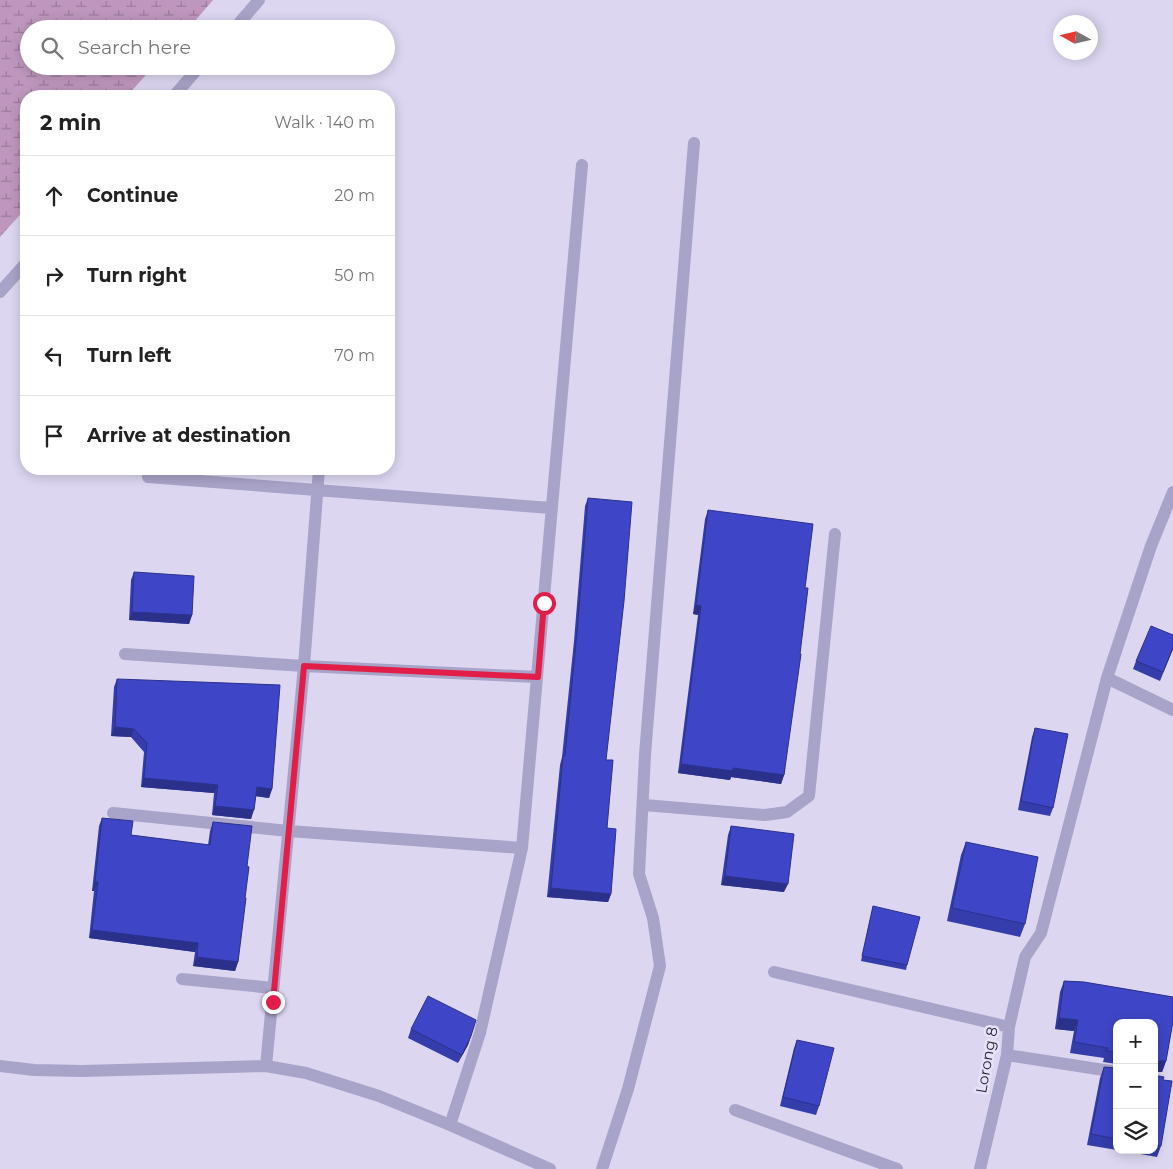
<!DOCTYPE html>
<html lang="en">
<head>
<meta charset="utf-8">
<style>
  :root { --surface:#fff; --page:#f2f2f2; --text:#222; --muted:#767676; --line:#e0e0e0 }
  body { margin:0; font-family:Montserrat,sans-serif; background:var(--page); color:var(--text) }
  .controls { position:absolute; right:15px; bottom:15px; display:grid; overflow:hidden; border-radius:10px; box-shadow:0 2px 12px #0003 }
  .controls button { width:45px; height:45px; display:grid; place-items:center; padding:0; border:0; border-bottom:1px solid var(--line); background:var(--surface); color:var(--text); font:25px sans-serif }
  .compass { position:absolute; left:1053px; top:15px; width:45px; height:45px; border-radius:50%; background:var(--surface); box-shadow:0 2px 12px #0003; rotate:278deg }
  .stop { position:absolute; width:15px; height:15px; margin:-11px; border:4px solid #e11d48; border-radius:50%; background:#fff }
  .stop.end { background:#e11d48; border-color:#fff; box-shadow:0 1px 5px #0008 }
  .list { margin:0; padding:0; list-style:none }
  h2 { display:flex; justify-content:space-between; align-items:center; height:65px; margin:0; padding:0 20px; font-size:21px }
  h2 small { font-size:16px; font-weight:400; color:var(--muted) }
  .list li { display:grid; grid-template-columns:32px 1fr auto; gap:15px; align-items:center; box-sizing:border-box; height:80px; padding:0 20px; border-top:1px solid var(--line) }
  .list b { display:block; font-size:19px; white-space:nowrap }
  .list em { font-size:16px; font-style:normal; color:var(--muted) }
  .icon { flex:none; width:28px; height:28px; fill:none; stroke:currentColor; stroke-width:2; stroke-linecap:round; stroke-linejoin:round }
  .map { position:relative; flex:none; width:1173px; height:1169px; overflow:hidden }
  .search { position:absolute; background:var(--surface); box-shadow:0 2px 12px #0003; left:20px; top:20px; width:375px; height:55px; display:flex; align-items:center; gap:12px; box-sizing:border-box; padding:0 18px; border-radius:28px; color:var(--muted); font-size:19px }
  .panel { position:absolute; background:var(--surface); box-shadow:0 2px 12px #0003; left:20px; top:90px; width:375px; height:385px; border-radius:20px }
  .map>svg:first-child { display:block }
</style>
</head>
<body>
<div class="map">
<svg width="1173" height="1169" viewBox="0 0 1173 1169">
  <defs>
    <pattern id="wetland-marsh" width="20" height="14" patternUnits="userSpaceOnUse" patternTransform="scale(1.25)"><rect width="20" height="14" fill="#bf97be"/><path d="M1 5h8M5 5V1M11 12h8M15 12V8" fill="none" stroke="#9b7b9b"/></pattern>
  </defs>
  <rect width="100%" height="100%" fill="#dcd6f1"/>
  <path fill="url(#wetland-marsh)" d="M0,0H213L188,29H29V66H154L127,96H26V208L0,237Z"/>
  <g fill="none" stroke-linecap="round" stroke-linejoin="round">
    <path stroke="#a8a3c8" stroke-width="12" d="M234,29L259,0
      M174,96L200,66
      M0,292L26,263
      M148,477L551,508
      M125,654L304,666L537,677
      M1107,678L1173,710
      M644,805L765,815L787,812L809,796L835,534
      M113,813L289,831L522,848
      M774,972L1009,1027
      M182,979L273,988
      M1007,1055L1117,1072
      M0,1066L34,1070L82,1071L266,1066L306,1073L379,1096L450,1125L550,1169
      M266,1066L304,666L319,469
      M735,1110L897,1169
      M450,1125L480,1033L522,848L582,165
      M602,1169L628,1089L660,966L653,918L639,874L645,755L694,143
      M980,1169L1007,1055L1009,1027L1025,957L1041,933L1107,678L1151,546L1173,492"/>
  </g>
  <path fill="#353cab" d="M588,498L606,760L607,828L611,894L608,902L547,897L560,765L562,757L574,641L585,506Z
    M708,510L805,588L784,775L781,784L731,777L730,780L678,773L698,615L693,614L705,519Z
    M134,572L192,615L189,624L129,620L131,580Z
    M1173,649L1160,681L1133,669L1136,661Z
    M117,679L272,789L269,798L256,796L251,819L212,815L214,793L141,787L144,752L131,737L111,736L114,687Z
    M1035,728L1053,808L1050,816L1018,810L1032,737Z
    M102,818L131,835L208,845L210,831L213,822L247,866L238,962L235,971L193,966L195,952L89,938L94,891H92L99,826Z
    M731,826L784,892L721,885L728,835Z
    M966,842L1025,924L1020,937L947,921L961,855Z
    M873,906L907,965L906,970L861,961Z
    M1064,981L1084,982L1173,997V1021L1166,1061L1162,1072H1154V1023H1117V1064L1103,1062L1104,1058L1070,1053L1074,1031L1055,1029L1060,992Z
    M411,1029L471,1036L468,1045L458,1063L408,1038Z
    M797,1040L819,1106L816,1115L780,1106L794,1048Z
    M1104,1067L1117,1068V1150L1087,1145L1100,1078Z
    M1154,1075L1161,1146L1157,1157L1118,1150H1154Z"/>
  <path fill="#2b318b" d="M696,605L701,606L698,615L693,614Z
    M132,612L192,615L189,624L129,620Z
    M115,727L134,729L131,737L111,736Z
    M681,764L733,768L784,775L781,784L731,777L730,780L678,773Z
    M144,778L218,785L214,793L141,787Z
    M257,787L272,789L269,798L254,796Z
    M215,806L254,810L251,819L212,815Z
    M725,876L788,884L784,892L721,885Z
    M95,882H98L94,891H92Z
    M551,888L611,894L608,902L547,897Z
    M92,930L198,943L195,952L89,938Z
    M197,957L238,962L235,971L193,966Z
    M1059,1018L1078,1020L1074,1031L1055,1029Z
    M471,1036L468,1045L458,1063L462,1055Z
    M1154,1061H1166L1162,1072H1154Z"/>
  <path fill="#3e46c7" stroke="#2b318b" d="M588,498L632,502L624,601L606,760H613L607,828L616,829L611,894L551,888L563,756H565L577,632Z
    M708,510L813,524L805,588H808L800,654H801L784,775L733,768V771L681,764L701,606L696,605Z
    M134,572L194,576L192,615L132,612Z
    M1151,626L1173,635V648L1163,672L1136,661Z
    M117,679L280,685L272,789L257,787L254,810L215,806L218,785L144,778L147,743L134,729L115,727Z
    M1035,728L1068,734L1053,808L1021,801Z
    M102,818L133,821L131,835L210,845L213,822L252,826L247,866L249,867L245,898H246L238,962L197,957L198,943L92,930L98,882H95Z
    M731,826L794,834L788,884L725,876Z
    M966,842L1038,857L1025,924L952,908Z
    M873,906L920,917L907,965L862,956Z
    M1064,981L1084,982L1173,997V1021L1166,1061H1154V1023H1117V1052L1107,1051L1108,1048L1074,1042L1078,1020L1059,1018Z
    M428,996L476,1020L471,1036L462,1055L411,1029Z
    M797,1040L834,1048L819,1106L783,1097Z
    M1104,1067L1117,1068V1139L1091,1134Z
    M1154,1075L1164,1077L1163,1080L1172,1081L1161,1146L1154,1145Z"/>
  <g fill="none" stroke-linecap="round" stroke-linejoin="round">
    <path stroke="#e11d48" stroke-width="6" d="M273,1002L304,666L538,677L544,603"/>
  </g>
  <g text-anchor="middle" stroke-width="5" stroke-linejoin="round" paint-order="stroke">
    <g font-size="15" fill="#252533" stroke="#e7e2f9">
      <text transform="translate(987 1060) rotate(-80)" y="5">Lorong 8</text>
    </g>
  </g>
</svg>
<div class="controls">
<button>+</button>
<button>−</button>
<button><svg class="icon" aria-label="layers" viewBox="0 0 24 24"><path d="M12 4l9 5-9 5-9-5zM3 14l9 5 9-5"/></svg></button>
</div>
<svg class="compass" viewBox="-18 -18 36 36"><path d="M0-13l5 13h-10z" fill="#e53935"/><path d="M0 13l5-13h-10z" fill="#767676"/></svg>
<div class="stop" style="left:544px;top:603px"></div>
<div class="stop end" style="left:273px;top:1002px"></div>
<div class="search"><svg class="icon" aria-label="search" viewBox="0 0 24 24"><circle cx="10" cy="10" r="6"/><path d="M15 15l6 6"/></svg>Search here</div>
<section class="panel">
<h2>2 min<small>Walk · 140 m</small></h2>
<ul class="list">
<li><svg class="icon" aria-label="ahead" viewBox="0 0 24 24"><path d="M12 20V5M6 11l6-6 6 6"/></svg><div><b>Continue</b></div><em>20 m</em></li>
<li><svg class="icon" aria-label="right" viewBox="0 0 24 24"><path d="M7 20v-9h11M14 6l5 5-5 5"/></svg><div><b>Turn right</b></div><em>50 m</em></li>
<li><svg class="icon" aria-label="left" viewBox="0 0 24 24"><path d="M17 20v-9H6M10 6l-5 5 5 5"/></svg><div><b>Turn left</b></div><em>70 m</em></li>
<li><svg class="icon" aria-label="arrive" viewBox="0 0 24 24"><path d="M6 21V4h12l-3 4 3 4H6"/></svg><div><b>Arrive at destination</b></div></li>
</ul>
</section>
</div>
</body>
</html>
